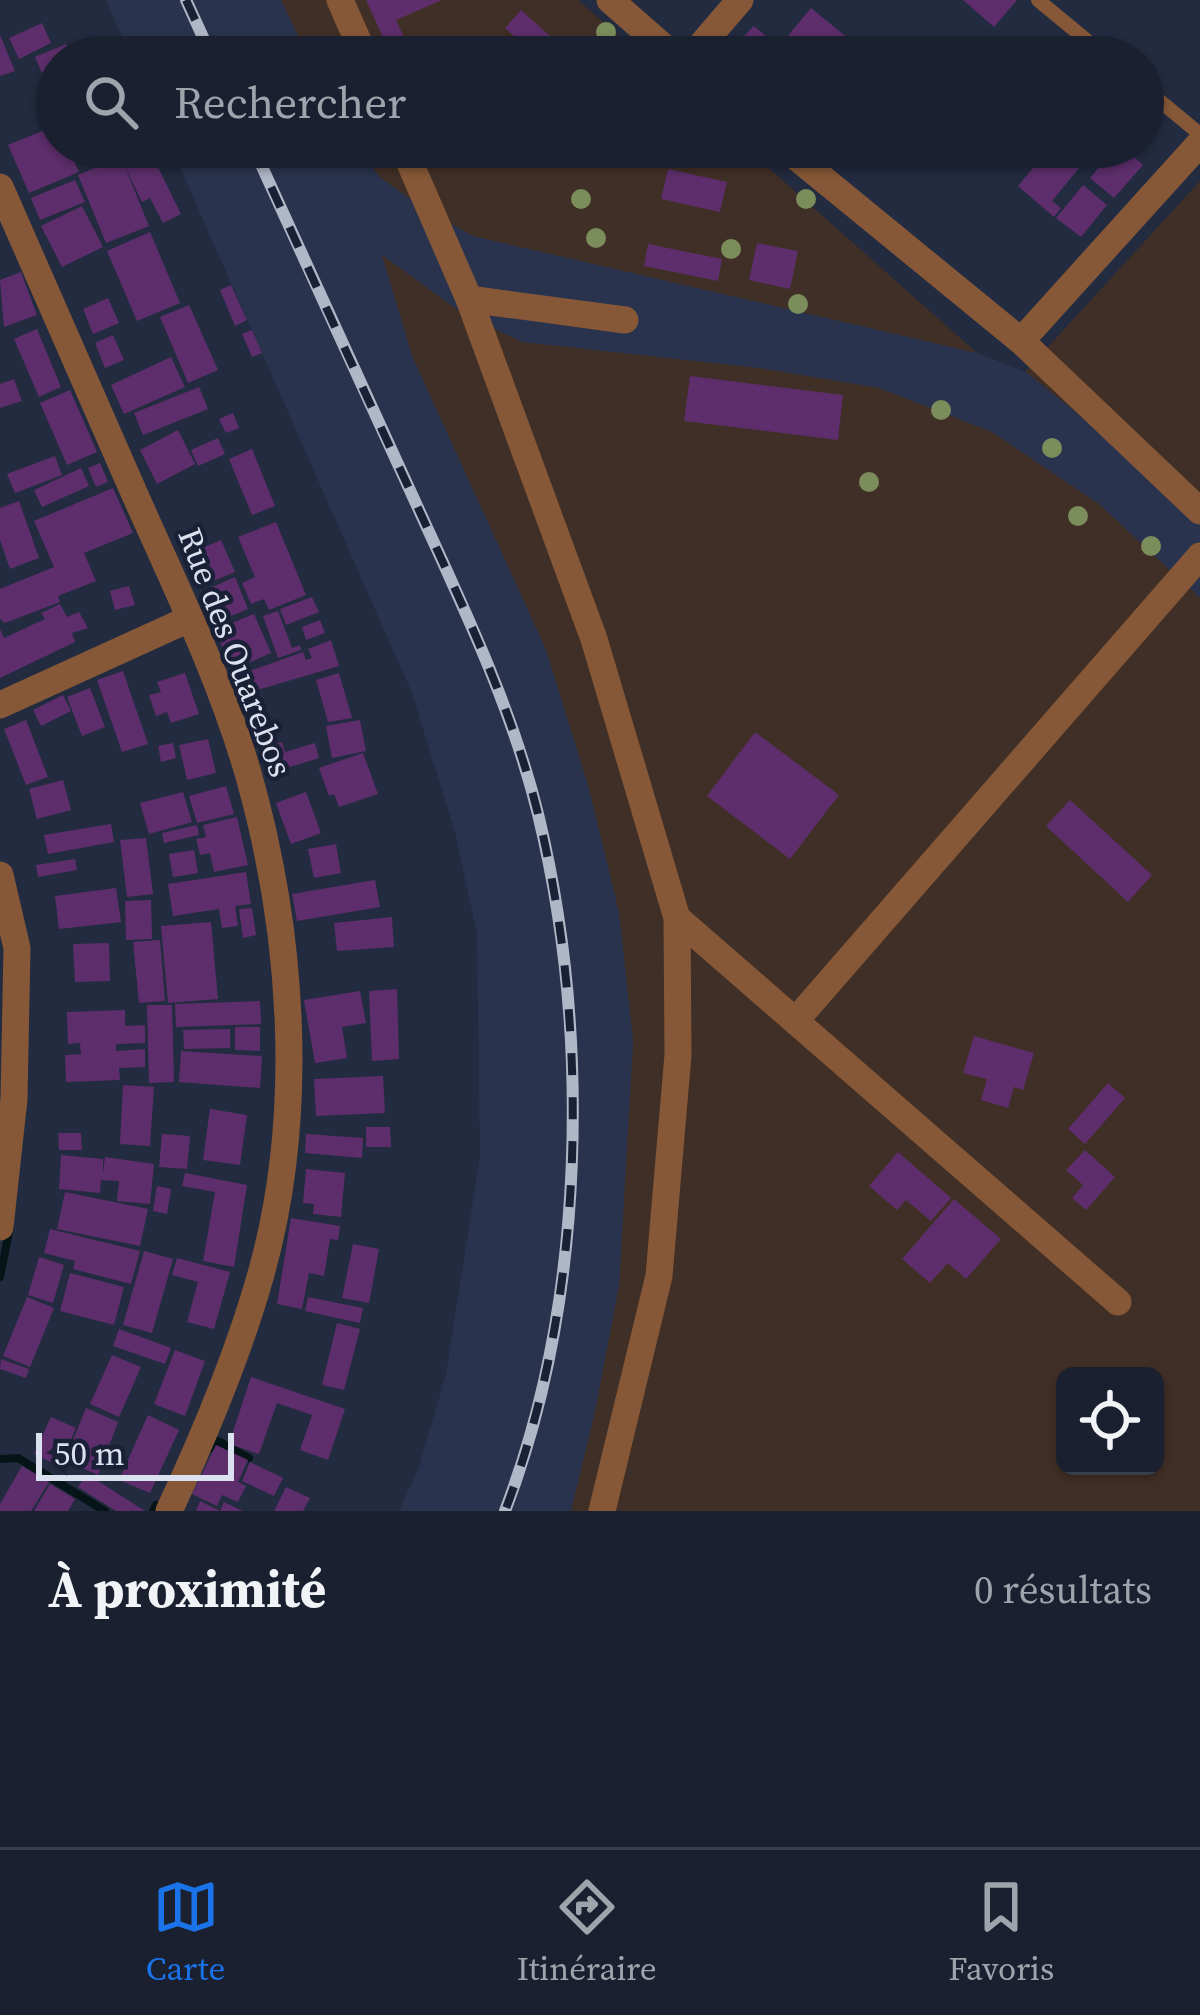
<!DOCTYPE html>
<html lang="fr">
<head>
<meta charset="utf-8">
<style>
  :root { --surface:#1a2030; --page:#272d3c; --text:#f1f3f6; --muted:#9fa3ab; --line:#383e4c; --accent:#1a73e8 }
  body { margin:0; font-family:"Source Serif 4",serif; background:var(--page); color:var(--text) }
  .controls { position:absolute; right:36px; bottom:36px; display:grid; overflow:hidden; border-radius:18px; box-shadow:0 3px 9px #0004 }
  .controls button { width:108px; height:108px; display:grid; place-items:center; padding:0; border:0; border-bottom:3px solid var(--line); background:var(--surface); color:var(--text); font:60px sans-serif }
  .scale { position:absolute; left:36px; bottom:30px; width:198px; box-sizing:border-box; padding-left:12px; border:6px solid #dbe1ef; border-top:0; font-size:33px; line-height:42px; white-space:nowrap; color:#dbe1ef; -webkit-text-stroke:9px #1a2136; paint-order:stroke }
  .list { margin:0; padding:0; list-style:none }
  h2 { display:flex; justify-content:space-between; align-items:center; height:156px; margin:0; padding:0 48px; font-size:51px }
  h2 small { font-size:39px; font-weight:400; color:var(--muted) }
  .icon { flex:none; width:66px; height:66px; fill:none; stroke:currentColor; stroke-width:2; stroke-linecap:round; stroke-linejoin:round }
  .map { position:relative; flex:none; width:1200px; height:1511px; overflow:hidden }
  .search { position:absolute; background:var(--surface); box-shadow:0 3px 9px #0004; left:36px; right:36px; top:36px; height:132px; display:flex; align-items:center; gap:30px; box-sizing:border-box; padding:0 42px; border-radius:66px; color:var(--muted); font-size:45px }
  .sheet { height:336px; background:var(--surface) }
  nav { display:flex; justify-content:space-around; align-items:center; box-sizing:border-box; height:168px; border-top:3px solid var(--line); background:var(--surface); font-size:33px; color:var(--muted) }
  nav a { display:grid; justify-items:center; gap:6px }
  nav .on { color:var(--accent) }
  .map>svg:first-child { display:block }
</style>
</head>
<body>
<div class="map">
<svg width="1200" height="1511" viewBox="0 0 1200 1511">
  <rect width="100%" height="100%" fill="#232b40"/>
  <path fill="#402f26" fill-rule="evenodd" d="M281,0H578L643,57H308Z
    M349,147H745L977,353L1025,372L1200,181V1511H571L595,1411L619,1285L633,1041L619,913L589,789L546,650L412,356ZM1065,1376H1155V1466H1065Z"/>
  <path fill="#29334e" d="M106,0H281L308,57H131Z
    M171,147H355L381,178L420,206L473,236L977,353L1026,372L1200,513V598L1099,504L992,432L879,388L759,368L522,342L463,314L382,255L412,356L546,650L589,789L619,913L633,1041L619,1285L595,1411L571,1511H399L419,1467L446,1374L480,1156L477,933L455,832L412,693Z"/>
  <g fill="none" stroke-linecap="round" stroke-linejoin="round">
    <path stroke="#051417" stroke-width="8" d="M0,1277L10,1227
      M210,1448L218,1441L249,1458
      M0,1459L18,1458L105,1511
      M153,1511L156,1505"/>
  </g>
  <path fill="#5d2e6b" d="M366,0H442L396,20L413,57H392Z
    M963,0H1017L994,27Z
    M811,8L855,44L845,57H797L781,44Z
    M521,10L570,54L567,57H538L505,28Z
    M42,23L51,43L19,59L9,38Z
    M754,26L791,57H741L731,49Z
    M0,35L15,71L0,76Z
    M66,44L72,57H57V108L35,57Z
    M57,125V147H68L79,172L29,193L8,145Z
    M144,147H148L181,214L163,223L150,198L142,202L125,167L149,226L106,243L78,175Z
    M1050,147H1096L1052,201L1061,208L1054,217L1018,186Z
    M1116,147H1123L1143,165L1114,198L1090,178Z
    M668,169L727,182L720,212L661,199Z
    M75,180L85,202L40,220L31,198Z
    M1083,185L1107,205L1081,237L1056,218Z
    M82,206L103,247L62,267L41,226Z
    M150,232L180,303L137,321L107,251Z
    M757,243L798,251L790,289L749,280Z
    M648,244L722,259L718,281L644,266Z
    M21,272L37,315L4,327L0,280Z
    M231,285L247,320L235,326L220,290Z
    M108,298L119,323L93,334L83,309Z
    M189,305L218,370L188,383L160,317Z
    M37,329L61,387L39,397L14,339Z
    M252,330L262,353L252,357L242,334Z
    M113,335L124,360L105,368L95,343Z
    M171,357L185,387L124,414L111,385Z
    M690,376L843,395L838,440L684,421Z
    M14,379L22,401L0,408V384Z
    M199,387L208,409L143,435L134,413Z
    M70,390L97,452L67,465L40,403Z
    M233,413L239,428L226,433L219,419Z
    M178,430L195,464L157,484L140,450Z
    M218,438L225,454L198,466L191,450Z
    M252,449L275,506L252,515L229,459Z
    M55,456L62,475L15,493L7,474Z
    M100,463L108,482L96,487L88,468Z
    M81,468L89,486L42,507L34,490Z
    M113,488L133,533L84,553L96,581L58,596L60,602L5,623L0,619V589L54,567L34,521Z
    M19,501L39,558L10,569L0,540V508Z
    M276,522L306,595L269,610L264,599L251,604L242,583L255,577L238,537Z
    M221,540L235,572L201,586L188,554Z
    M235,577L248,609L216,622L203,591Z
    M129,586L135,605L115,610L110,591Z
    M312,597L319,612L286,625L280,609Z
    M60,604L67,617L79,612L88,628L72,633L75,642L0,678V629L4,638L45,619L41,613Z
    M278,611L292,648L300,645L301,650L278,658L263,616Z
    M254,614L271,653L232,670L215,630Z
    M320,620L325,633L306,640L302,627Z
    M331,640L339,666L251,692L244,673L303,652L306,660L312,658L308,649Z
    M123,671L148,744L122,752L97,680Z
    M185,673L199,714L171,723L167,712L156,716L149,695L161,692L157,682Z
    M339,673L352,718L328,722L316,680Z
    M90,688L105,727L82,736L67,697Z
    M63,695L71,711L41,726L33,710Z
    M26,720L48,777L26,785L4,729Z
    M360,720L366,751L332,758L326,726Z
    M755,732L839,795L790,859L707,796Z
    M208,739L216,773L187,780L179,745Z
    M282,742L285,752L315,743L319,758L267,774L260,749Z
    M173,743L176,758L161,762L158,746Z
    M363,753L378,794L339,807L334,794L329,796L319,768Z
    M63,780L71,810L37,819L29,789Z
    M226,786L234,814L197,823L189,796Z
    M183,792L192,822L149,834L140,803Z
    M306,792L321,833L291,844L276,803Z
    M1070,800L1152,875L1128,902L1046,826Z
    M237,817L248,865L214,872L210,853L200,855L196,839L206,837L203,825Z
    M111,824L114,842L48,854L44,835Z
    M197,825L199,835L164,843L162,833Z
    M146,838L153,894L127,897L120,840Z
    M336,844L341,873L314,878L308,849Z
    M194,850L198,873L173,877L169,854Z
    M75,859L77,870L38,877L36,865Z
    M246,872L251,904L235,906L238,926L222,928L219,909L173,916L168,884Z
    M375,880L380,907L297,921L292,894Z
    M116,888L121,922L59,929L55,896Z
    M151,900L152,939L126,940L125,901Z
    M252,908L256,935L243,938L239,909Z
    M392,917L394,947L337,951L334,923Z
    M211,922L218,999L168,1003L161,926Z
    M160,940L165,1001L139,1003L133,942Z
    M109,943L110,981L75,982L73,944Z
    M397,989L399,1059L372,1061L369,991Z
    M360,991L366,1023L342,1027L347,1058L315,1063L304,1000Z
    M260,1001L261,1024L176,1027L175,1004Z
    M147,1005H172L174,1082L149,1083Z
    M125,1010V1026L145,1025V1043L116,1044V1051L145,1049V1067L119,1068L120,1080L66,1082L65,1055L81,1054L80,1043L68,1044L67,1012Z
    M235,1027H260V1051L235,1050Z
    M230,1029V1048L184,1049L183,1030Z
    M974,1036L1034,1053L1023,1090L1014,1087L1008,1108L981,1100L987,1079L963,1073Z
    M181,1051L262,1056L260,1088L179,1082Z
    M383,1076L385,1113L316,1116L314,1079Z
    M1108,1083L1125,1098L1085,1144L1068,1129Z
    M123,1085L154,1087L150,1146L120,1144Z
    M210,1109L247,1115L240,1165L203,1160Z
    M366,1127H390L391,1147H366Z
    M58,1133H81L82,1150H59Z
    M162,1134L190,1136L187,1169L159,1167Z
    M306,1134L363,1138L362,1158L305,1153Z
    M1085,1150L1115,1177L1086,1210L1072,1198L1083,1185L1066,1170Z
    M898,1152L951,1198L931,1221L906,1200L897,1210L869,1186Z
    M61,1155L103,1159V1174L105,1157L154,1164L150,1204L117,1201L119,1181L101,1180L100,1193L59,1189Z
    M306,1169L345,1173L341,1217L313,1214L314,1204L303,1203Z
    M185,1173L247,1185L234,1267L203,1261L215,1192L182,1186Z
    M157,1186L171,1189L167,1214L153,1211Z
    M65,1192L148,1209L140,1246L57,1229Z
    M954,1199L1001,1239L966,1279L948,1263L930,1283L902,1259Z
    M291,1218L340,1226L338,1240L330,1239L324,1276L309,1273L302,1309L277,1304Z
    M50,1229L140,1251L131,1284L73,1269L75,1261L44,1253Z
    M353,1244L379,1249L369,1303L342,1298Z
    M144,1251L173,1259L152,1333L123,1325Z
    M39,1257L64,1265L53,1303L28,1295Z
    M177,1258L230,1272L214,1329L187,1322L198,1282L172,1275Z
    M70,1273L124,1287L114,1325L60,1311Z
    M27,1297L54,1308L30,1367L3,1356Z
    M308,1297L363,1308L360,1323L305,1311Z
    M337,1323L360,1329L344,1390L322,1385Z
    M119,1329L171,1348L165,1364L113,1346Z
    M175,1350L205,1361L185,1416L154,1404Z
    M112,1355L141,1367L119,1417L90,1404Z
    M1,1359L29,1369L26,1378L0,1369Z
    M251,1377L345,1409L328,1460L300,1450L312,1415L277,1403L259,1454L229,1444Z
    M86,1408L118,1422L98,1475L65,1460Z
    M148,1415L179,1430L150,1493L119,1480Z
    M51,1417L76,1428L59,1466L34,1454Z
    M216,1445L248,1460L238,1482L246,1486L238,1502L222,1495L217,1506L192,1494Z
    M250,1462L283,1478L274,1496L242,1481Z
    M22,1466L49,1482L31,1511H0V1504Z
    M87,1474L145,1511H116L78,1487Z
    M50,1484L75,1499L68,1511H34Z
    M286,1487L310,1498L303,1511H274Z
    M200,1501L220,1511L224,1502L243,1511H196Z"/>
  <g fill="none" stroke-linecap="round" stroke-linejoin="round">
    <path stroke="#865837" stroke-width="14" d="M1038,0L1107,57
      M1143,87L1200,134"/>
    <path stroke="#865837" stroke-width="27" d="M340,0L365,57
      M610,0L675,57
      M691,57L740,0
      M403,147L469,299L594,639L677,918L678,1055L659,1276L602,1511
      M784,147L1021,341L1200,511
      M0,187C45,290 90,392 135,495C175,585 220,677 248,773C293,931 306,1114 261,1274C238,1356 205,1434 169,1511
      M469,299L625,320
      M1021,341L1200,143
      M0,705L189,619
      M0,875L17,948L14,1099L0,1227
      M677,918L1118,1302
      M796,1020L1200,556"/>
    <defs>
      <path id="rail" d="M186,0L212,57
        M253,147C308,268 363,389 419,510C464,609 512,708 538,814C591,1033 586,1299 505,1511"/>
    </defs>
    <use href="#rail" stroke="#b0b7c6" stroke-width="12"/>
    <use href="#rail" stroke="#1a2136" stroke-width="8" stroke-dasharray="22" stroke-linecap="butt"/>
  </g>
  <g fill="#7b8d5a">
    <circle cx="606" cy="32" r="10"/>
    <circle cx="581" cy="199" r="10"/>
    <circle cx="806" cy="199" r="10"/>
    <circle cx="596" cy="238" r="10"/>
    <circle cx="731" cy="249" r="10"/>
    <circle cx="798" cy="304" r="10"/>
    <circle cx="941" cy="410" r="10"/>
    <circle cx="1052" cy="448" r="10"/>
    <circle cx="869" cy="482" r="10"/>
    <circle cx="1078" cy="516" r="10"/>
    <circle cx="1151" cy="546" r="10"/>
  </g>
  <g text-anchor="middle" stroke-width="9" stroke-linejoin="round" paint-order="stroke">
    <g font-size="33" fill="#dbe1ef" stroke="#1a2136">
      <text transform="translate(236 652) rotate(69)" y="12">Rue des Ouarebos</text>
    </g>
  </g>
</svg>
<div class="controls">
<button><svg class="icon" aria-label="locate" viewBox="0 0 24 24"><circle cx="12" cy="12" r="6"/><path d="M12 2v4M12 18v4M2 12h4M18 12h4"/></svg></button>
</div>
<div class="scale">50 m</div>
<div class="search"><svg class="icon" aria-label="search" viewBox="0 0 24 24"><circle cx="10" cy="10" r="6"/><path d="M15 15l6 6"/></svg>Rechercher</div>
</div>
<section class="sheet">
<h2>À proximité<small>0 résultats</small></h2>
<ul class="list">
</ul>
</section>
<nav>
<a class="on"><svg class="icon" aria-label="map" viewBox="0 0 24 24"><path d="M3 6l6-2 6 2 6-2v14l-6 2-6-2-6 2zM9 4v14M15 6v14"/></svg>Carte</a>
<a><svg class="icon" aria-label="directions" viewBox="0 0 24 24"><path d="M12 3l9 9-9 9-9-9zM9 14v-3h6M13 9l2 2-2 2"/></svg>Itinéraire</a>
<a><svg class="icon" aria-label="saved" viewBox="0 0 24 24"><path d="M7 4h10v16l-5-4-5 4z"/></svg>Favoris</a>
</nav>
</body>
</html>
